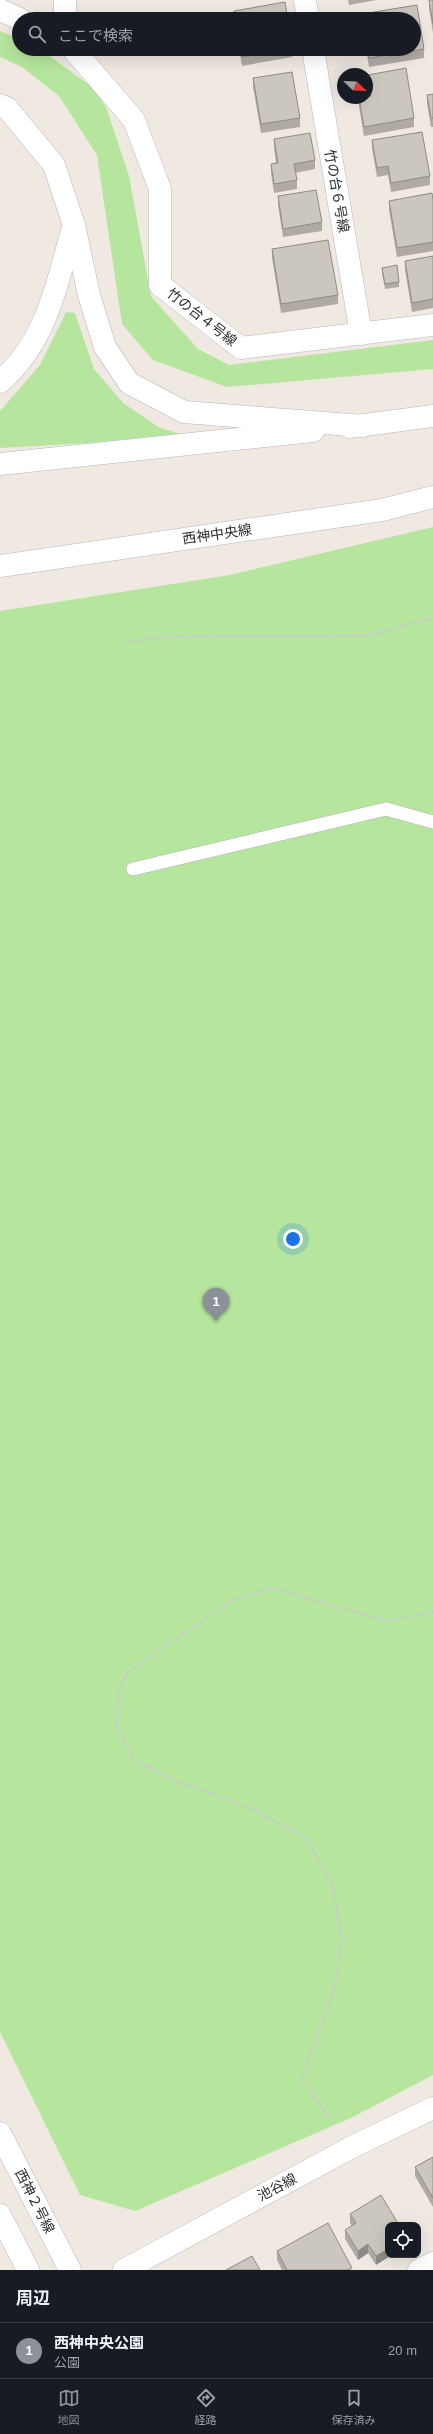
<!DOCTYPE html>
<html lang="ja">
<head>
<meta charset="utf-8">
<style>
  :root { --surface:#171b24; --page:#242831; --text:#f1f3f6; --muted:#9ea1a6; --line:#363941; --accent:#8c9099 }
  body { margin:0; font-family:Helvetica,"Noto Sans JP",sans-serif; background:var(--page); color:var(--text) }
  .controls { position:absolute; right:12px; bottom:12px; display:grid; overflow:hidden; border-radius:8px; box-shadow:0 4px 16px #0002 }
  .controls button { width:36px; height:36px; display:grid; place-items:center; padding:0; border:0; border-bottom:1px solid var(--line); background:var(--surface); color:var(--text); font:20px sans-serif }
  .compass { position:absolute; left:337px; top:68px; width:36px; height:36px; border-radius:50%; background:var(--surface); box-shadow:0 4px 16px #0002; rotate:113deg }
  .you { position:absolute; left:293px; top:1239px; width:14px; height:14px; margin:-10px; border:3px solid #fff; border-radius:50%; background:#1a73e8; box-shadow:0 0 0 6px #1a73e833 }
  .badge { display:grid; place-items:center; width:26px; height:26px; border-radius:50%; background:var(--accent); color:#fff; font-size:13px; font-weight:700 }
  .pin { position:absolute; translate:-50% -33px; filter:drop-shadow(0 1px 2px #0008) }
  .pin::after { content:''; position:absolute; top:21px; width:14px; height:12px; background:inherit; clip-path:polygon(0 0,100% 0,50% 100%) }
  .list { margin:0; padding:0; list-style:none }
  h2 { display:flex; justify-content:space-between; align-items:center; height:52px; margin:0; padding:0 16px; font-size:17px }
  h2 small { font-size:13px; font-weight:400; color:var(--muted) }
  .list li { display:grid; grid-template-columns:26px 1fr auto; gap:12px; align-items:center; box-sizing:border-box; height:56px; padding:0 16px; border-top:1px solid var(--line) }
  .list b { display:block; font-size:15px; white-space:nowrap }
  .list p { margin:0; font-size:13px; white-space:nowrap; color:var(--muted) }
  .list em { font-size:13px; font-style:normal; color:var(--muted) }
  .icon { flex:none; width:22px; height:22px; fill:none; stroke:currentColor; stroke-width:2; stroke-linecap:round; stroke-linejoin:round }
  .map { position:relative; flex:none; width:433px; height:2270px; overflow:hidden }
  .search { position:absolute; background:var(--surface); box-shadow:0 4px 16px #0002; left:12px; right:12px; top:12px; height:44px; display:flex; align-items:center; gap:10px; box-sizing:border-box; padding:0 14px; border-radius:22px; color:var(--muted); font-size:15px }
  .sheet { height:108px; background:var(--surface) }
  nav { display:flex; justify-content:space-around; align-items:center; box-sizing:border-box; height:56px; border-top:1px solid var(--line); background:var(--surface); font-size:11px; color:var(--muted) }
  nav a { display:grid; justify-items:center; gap:2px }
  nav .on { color:var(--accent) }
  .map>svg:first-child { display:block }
</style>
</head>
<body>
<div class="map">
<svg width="433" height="2270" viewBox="0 0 433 2270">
  <rect width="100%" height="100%" fill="#efe9e1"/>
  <path fill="#b6e59e" d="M0,31L19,39V49H40L92,87L106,107L129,176L151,296L198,349L229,365L433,340V369L227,387L153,360L122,324L97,155L59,96L22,67L0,57Z
    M66,312L75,313L94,369L123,403L160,428L192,437L0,448V411L40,365Z
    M433,527V2075L351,2118L135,2211L80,2195L0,2032V611L230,575Z"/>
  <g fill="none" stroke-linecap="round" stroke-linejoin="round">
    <defs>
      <path id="lane" d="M133,869L386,809L433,822"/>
      <path id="street" d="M65,0V19
        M305,0L308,19
        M0,10L20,19
        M73,49L134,120L160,189V285L241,348L433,325
        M313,49L361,334
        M419,2270L433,2263"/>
      <path id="secondary" d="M0,105L7,108L54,165L74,225L89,295L105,347L129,383L184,412L364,426
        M0,382C47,342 57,283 73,227
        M349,427L433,416
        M0,464L313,431
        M0,566L382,510L433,497
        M0,2133L70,2270
        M0,2215L28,2270
        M124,2270L352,2147L433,2108"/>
    </defs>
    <use href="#lane" stroke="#b4b7c1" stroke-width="14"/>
    <use href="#street" stroke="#b4b7c1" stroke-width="23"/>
    <use href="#secondary" stroke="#b4b7c1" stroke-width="23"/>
    <path stroke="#c9c9c9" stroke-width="2.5" stroke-dasharray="3 2" stroke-linecap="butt" d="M126,642L165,637L370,635L433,618
      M334,2124L302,2081L336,1982L342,1939L332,1884L307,1840L258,1811L169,1778L136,1762L117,1726L118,1695L127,1673L229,1602L272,1588L387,1621L433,1612"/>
    <use href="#lane" stroke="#fff" stroke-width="13"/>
    <use href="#street" stroke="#fff" stroke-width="22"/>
    <use href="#secondary" stroke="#fff" stroke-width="22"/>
  </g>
  <path fill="#afaba4" d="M348,0H377L349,5Z
    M429,0H433V33L429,8Z
    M417,5L424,49V58L369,67L366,49H414V19H362V14Z
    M239,49H292V57L242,66Z
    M368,75L414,118V127L364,136L359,107V98L370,97L368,84Z
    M253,78L300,118V127L261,133L253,87Z
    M433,94V127H431L427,104V95Z
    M274,139L315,160V169L295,173L297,180V189L274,193L271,173V164L276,163L274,148Z
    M372,140L430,176V185L391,192L388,175L377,177L372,149Z
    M278,196L322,222V231L283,237L278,205Z
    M433,200V251L397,257L389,210V201Z
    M272,249L338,295V304L281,313L272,258Z
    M433,256V308L412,312L405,270V261Z
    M382,268L399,282V287L385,289L382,273Z
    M433,2157V2207L415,2176V2167Z
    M381,2195L376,2265L368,2253L358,2260L345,2239V2230L352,2226L350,2223V2214Z
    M277,2251L352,2270H282L277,2260Z"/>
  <path fill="#8e8b86" d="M368,2244V2253L358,2260V2251Z
    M388,2249V2255H392L376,2265V2256Z"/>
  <path fill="#cbc7bf" stroke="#8e8b86" d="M429,0H433V24Z
    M285,2L288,19H236L234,11Z
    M417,5L424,49L369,58L367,49H414V19H363L362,14Z
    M241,49H286L242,57Z
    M406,68L414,118L364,127L359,98H367V97L371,96L368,75Z
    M292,72L300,118L261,124L253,78Z
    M433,94V118H431L427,95Z
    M422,132L430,176L391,183L388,166L377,168L372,140Z
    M310,133L315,160L294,164L297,180L274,184L271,164L278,163L274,139Z
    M316,190L322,222L283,229L278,196Z
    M432,193L433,200V242L397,248L389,201Z
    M328,240L338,295L281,304L272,249Z
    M433,256V299L412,303L405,261Z
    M397,265L399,282L385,284L382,268Z
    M433,2157V2198L415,2167Z
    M381,2195L399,2225H388V2249L376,2256L368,2244L358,2251L345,2230L356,2223L350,2214Z
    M328,2223L352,2268L348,2270H287L277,2251Z
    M252,2256L260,2270H226Z"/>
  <g text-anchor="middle" stroke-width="3" stroke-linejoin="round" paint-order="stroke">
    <g font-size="14" fill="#2e2e2e" stroke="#fff">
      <text transform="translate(337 191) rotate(80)" y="5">竹の台６号線</text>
      <text transform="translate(202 317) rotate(38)" y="5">竹の台４号線</text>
      <text transform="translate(217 534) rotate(-8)" y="5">西神中央線</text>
      <text transform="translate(277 2187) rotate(-28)" y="5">池谷線</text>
      <text transform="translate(35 2201) rotate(63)" y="5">西神２号線</text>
    </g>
  </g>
</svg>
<div class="controls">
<button><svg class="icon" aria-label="locate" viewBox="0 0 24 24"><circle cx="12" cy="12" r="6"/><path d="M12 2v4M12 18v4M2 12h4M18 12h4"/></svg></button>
</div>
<svg class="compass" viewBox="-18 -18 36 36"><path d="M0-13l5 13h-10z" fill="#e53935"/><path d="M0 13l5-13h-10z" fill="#9ea1a6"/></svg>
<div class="you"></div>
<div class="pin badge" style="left:216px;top:1321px">1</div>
<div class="search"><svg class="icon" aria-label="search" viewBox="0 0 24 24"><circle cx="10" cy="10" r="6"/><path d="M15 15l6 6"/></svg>ここで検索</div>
</div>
<section class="sheet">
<h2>周辺<small></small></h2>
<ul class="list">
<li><span class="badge">1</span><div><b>西神中央公園</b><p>公園</p></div><em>20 m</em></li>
</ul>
</section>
<nav>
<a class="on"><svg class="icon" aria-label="map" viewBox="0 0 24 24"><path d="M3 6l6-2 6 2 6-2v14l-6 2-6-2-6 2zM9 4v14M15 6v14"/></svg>地図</a>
<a><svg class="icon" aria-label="directions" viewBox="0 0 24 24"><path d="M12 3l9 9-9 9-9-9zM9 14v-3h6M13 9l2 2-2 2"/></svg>経路</a>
<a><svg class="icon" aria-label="saved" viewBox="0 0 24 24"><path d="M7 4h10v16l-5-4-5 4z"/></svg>保存済み</a>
</nav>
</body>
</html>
